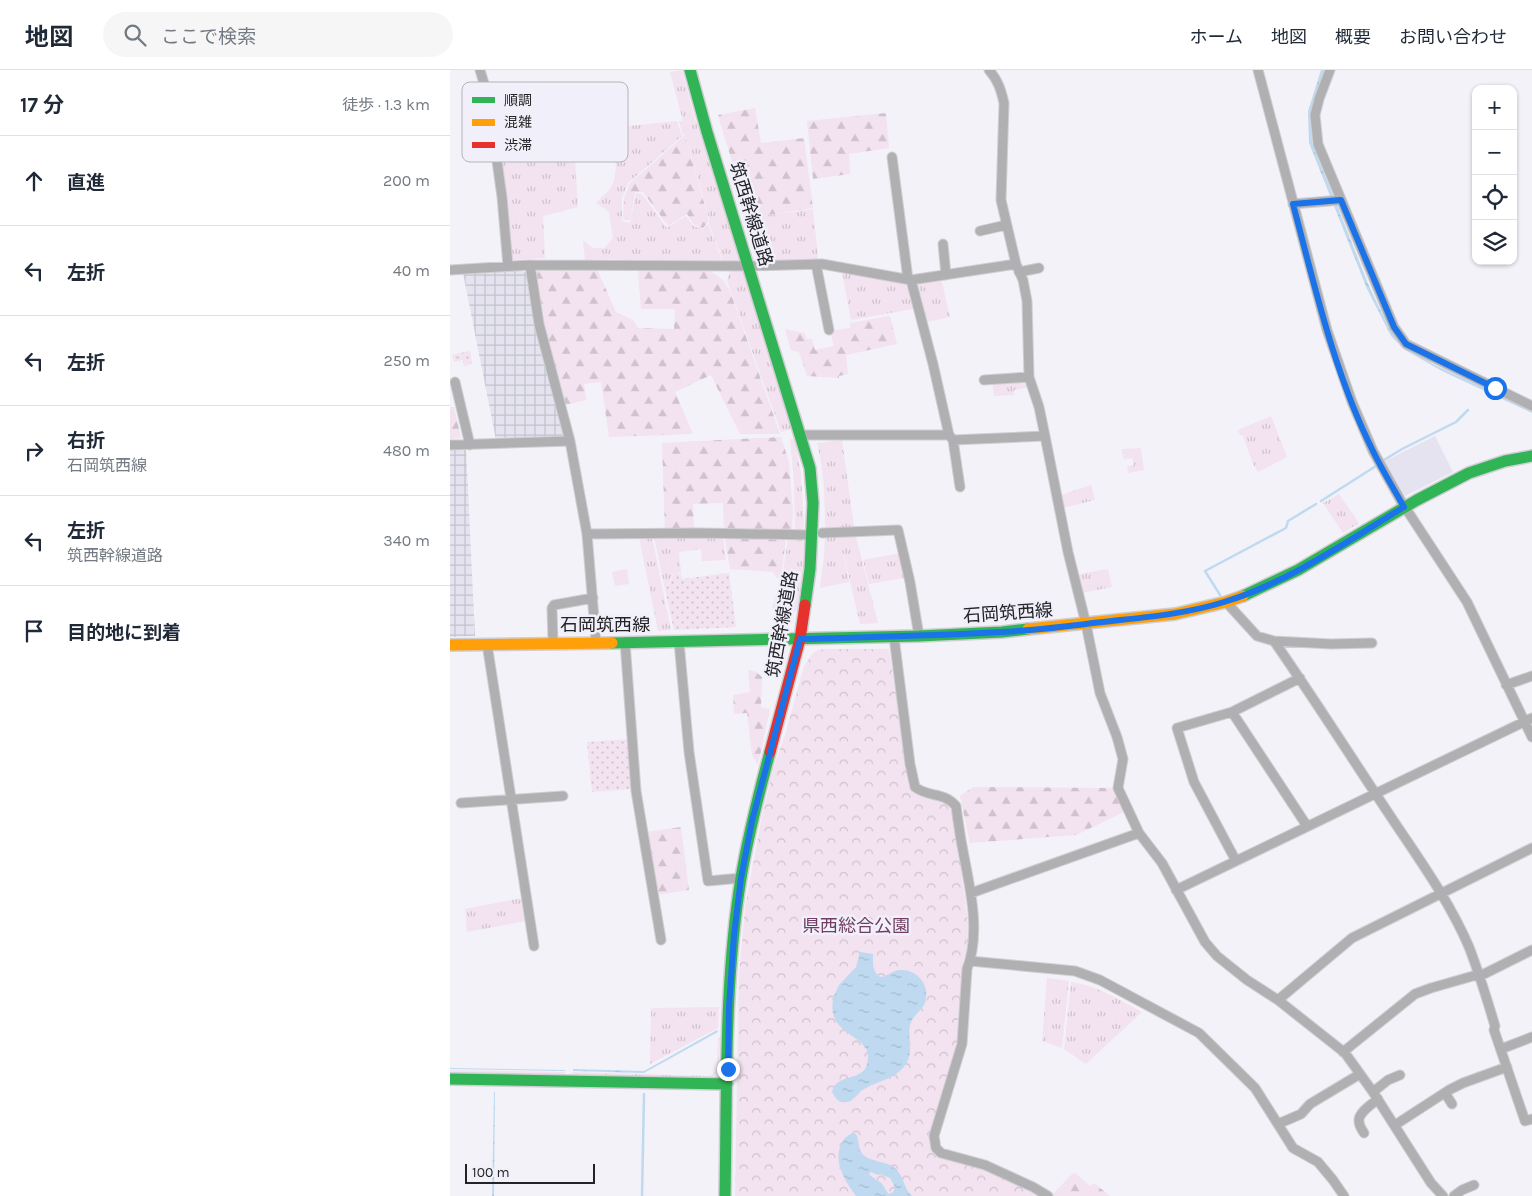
<!DOCTYPE html>
<html lang="ja">
<head>
<meta charset="utf-8">
<style>
  :root { --surface:#fff; --page:#f6f6f7; --text:#1f2937; --muted:#747a83; --line:#e0e1e3 }
  body { margin:0; font-family:Karla,"Noto Sans JP",sans-serif; background:var(--page); color:var(--text) }
  .controls { position:absolute; right:15px; top:15px; display:grid; overflow:hidden; border-radius:10px; box-shadow:0 1px 4px #0004 }
  .controls button { width:45px; height:45px; display:grid; place-items:center; padding:0; border:0; border-bottom:1px solid var(--line); background:var(--surface); color:var(--text); font:25px sans-serif }
  .scale { position:absolute; left:15px; bottom:12px; width:130px; box-sizing:border-box; padding-left:5px; border:2px solid #242427; border-top:0; font-size:14px; line-height:18px; white-space:nowrap; color:#242427; -webkit-text-stroke:4px #f1f0fa; paint-order:stroke }
  .stop { position:absolute; width:15px; height:15px; margin:-11px; border:4px solid #1a73e8; border-radius:50%; background:#fff }
  .stop.end { background:#1a73e8; border-color:#fff; box-shadow:0 1px 5px #0008 }
  .list { margin:0; padding:0; list-style:none }
  h2 { display:flex; justify-content:space-between; align-items:center; height:65px; margin:0; padding:0 20px; font-size:21px }
  h2 small { font-size:16px; font-weight:400; color:var(--muted) }
  .list li { display:grid; grid-template-columns:32px 1fr auto; gap:15px; align-items:center; box-sizing:border-box; height:90px; padding:0 20px; border-top:1px solid var(--line) }
  .list b { display:block; font-size:19px; white-space:nowrap }
  .list p { margin:0; font-size:16px; white-space:nowrap; color:var(--muted) }
  .list em { font-size:16px; font-style:normal; color:var(--muted) }
  .icon { flex:none; width:28px; height:28px; fill:none; stroke:currentColor; stroke-width:2; stroke-linecap:round; stroke-linejoin:round }
  .map { position:relative; flex:none; width:1082px; height:1126px; overflow:hidden }
  header { display:flex; align-items:center; gap:30px; box-sizing:border-box; height:70px; padding:0 25px; background:var(--surface); border-bottom:1px solid var(--line) }
  header strong { font-size:24px }
  nav { display:flex; gap:28px; margin-inline-start:auto; font-size:18px }
  .search { width:350px; height:45px; background:var(--page); display:flex; align-items:center; gap:12px; box-sizing:border-box; padding:0 18px; border-radius:28px; color:var(--muted); font-size:19px }
  main { display:flex }
  aside { flex:1; background:var(--surface) }
  .map>svg:first-child { display:block }
</style>
</head>
<body>
<header>
<strong>地図</strong>
<div class="search"><svg class="icon" aria-label="search" viewBox="0 0 24 24"><circle cx="10" cy="10" r="6"/><path d="M15 15l6 6"/></svg>ここで検索</div>
<nav><a>ホーム</a><a>地図</a><a>概要</a><a>お問い合わせ</a></nav>
</header>
<main>
<aside>
<h2>17 分<small>徒歩 · 1.3 km</small></h2>
<ul class="list">
<li><svg class="icon" aria-label="ahead" viewBox="0 0 24 24"><path d="M12 20V5M6 11l6-6 6 6"/></svg><div><b>直進</b></div><em>200 m</em></li>
<li><svg class="icon" aria-label="left" viewBox="0 0 24 24"><path d="M17 20v-9H6M10 6l-5 5 5 5"/></svg><div><b>左折</b></div><em>40 m</em></li>
<li><svg class="icon" aria-label="left" viewBox="0 0 24 24"><path d="M17 20v-9H6M10 6l-5 5 5 5"/></svg><div><b>左折</b></div><em>250 m</em></li>
<li><svg class="icon" aria-label="right" viewBox="0 0 24 24"><path d="M7 20v-9h11M14 6l5 5-5 5"/></svg><div><b>右折</b><p>石岡筑西線</p></div><em>480 m</em></li>
<li><svg class="icon" aria-label="left" viewBox="0 0 24 24"><path d="M17 20v-9H6M10 6l-5 5 5 5"/></svg><div><b>左折</b><p>筑西幹線道路</p></div><em>340 m</em></li>
<li><svg class="icon" aria-label="arrive" viewBox="0 0 24 24"><path d="M6 21V4h12l-3 4 3 4H6"/></svg><div><b>目的地に到着</b></div></li>
</ul>
</aside>
<div class="map">
<svg width="1082" height="1126" viewBox="0 0 1082 1126">
  <defs>
    <pattern id="industrial-grid" width="8" height="8" patternUnits="userSpaceOnUse" patternTransform="scale(1.25)"><rect width="8" height="8" fill="#e4e3ef"/><path d="M0 4h8M4 0v8" fill="none" stroke="#c3c3cd"/></pattern>
    <pattern id="grass-tufts" width="24" height="20" patternUnits="userSpaceOnUse" patternTransform="scale(1.25)"><rect width="24" height="20" fill="#f3e2ef"/><path d="M3 7l-1-3M5 7V3M7 7l1-3M15 17l-1-3M17 17v-4M19 17l1-3" fill="none" stroke="#d0c2cd"/></pattern>
    <pattern id="forest-firs" width="22" height="20" patternUnits="userSpaceOnUse" patternTransform="scale(1.25)"><rect width="22" height="20" fill="#f3e2ef"/><path d="M5 1l3.5 6h-7zM16 11l3.5 6h-7z" fill="#d0c2cd"/></pattern>
    <pattern id="park-crowns" width="20" height="18" patternUnits="userSpaceOnUse" patternTransform="scale(1.25)"><rect width="20" height="18" fill="#f3e2ef"/><path d="M2 6a3 3 0 1 1 6 0M12 15a3 3 0 1 1 6 0" fill="none" stroke="#d0c2cd"/></pattern>
    <pattern id="garden-dots" width="8" height="8" patternUnits="userSpaceOnUse" patternTransform="scale(1.25)"><rect width="8" height="8" fill="#f3e2ef"/><path d="M2 2h.1M6 6h.1" fill="none" stroke="#d0c2cd" stroke-width="1.8" stroke-linecap="round"/></pattern>
    <pattern id="water-ripples" width="26" height="14" patternUnits="userSpaceOnUse" patternTransform="scale(1.25)"><rect width="26" height="14" fill="#bfdaf0"/><path d="M2 4q2-2 4 0t4 0M15 11q2-2 4 0t4 0" fill="none" stroke="#a4bbce"/></pattern>
  </defs>
  <rect width="100%" height="100%" fill="#f3f2f8"/>
  <path fill="#e4e3ef" d="M985,366L1003,402L955,426L935,391Z"/>
  <path fill="url(#industrial-grid)" d="M72,200L79,205L115,365L112,368L46,370L13,203Z
    M0,378H16L25,566L0,567Z"/>
  <path fill="url(#grass-tufts)" d="M232,0L245,49L290,187L288,191L285,192L274,193L259,154V148L235,64L233,65L229,51H233L220,2Z
    M227,51L232,66L178,113L172,128V151L180,153L186,123L192,124L217,158L236,146L243,156L253,159L258,154L272,190L200,192L164,189L135,190L133,170L143,178H155L163,168L159,142L146,133C150,128 156,124 160,119C170,106 165,72 160,58Z
    M123,58L128,137L93,146L95,188L62,190L46,62Z
    M363,139L368,187L364,191H312L298,148Z
    M287,199L294,200L342,357L339,360L331,362L277,211L280,200Z
    M392,202L458,214L463,239L401,250Z
    M491,209L500,247L477,252L467,212Z
    M578,308L581,317L564,320V325L544,326L542,311Z
    M821,346L837,387L808,402L803,394L793,366L789,364L788,360Z
    M340,369H345L351,404L354,457L350,461L345,460L344,412Z
    M392,370L404,457H375C375,429 374,400 367,373Z
    M691,378L694,400L678,403L677,397L684,395L682,388L674,389L671,379Z
    M641,415L645,430L613,438L611,425Z
    M889,424L909,453L893,463L873,433Z
    M405,463L428,553L410,554L391,473L399,512L370,518L374,486L375,464Z
    M189,467H202L221,560L208,561Z
    M204,467H273L276,490L252,491L251,479L229,482L231,503L223,504L215,519Z
    M349,467L354,472L353,499L347,539L344,542L322,538L332,509L338,468Z
    M450,483L454,508L419,514L413,490Z
    M177,499L179,514L165,516L162,502Z
    M658,499L662,517L632,523L629,504Z
    M72,828L76,851L17,862L15,839Z
    M597,908L619,911L612,978L592,971Z
    M621,912C646,915 670,930 692,942L636,994L614,979Z
    M269,937L268,958L200,994L201,938Z
    M270,967L269,999L262,1008L122,1006V1002L260,1006L267,1000L268,968Z
    M0,1000L115,1002V1006L0,1004Z"/>
  <path fill="url(#forest-firs)" d="M305,38L311,73L354,68L363,138L299,148L268,45Z
    M436,43L439,78L399,84L400,104L363,109L357,51Z
    M235,65L258,147V152L253,158L244,155L237,144L218,156L193,122H185L180,150H173L174,128L180,113Z
    M87,199H147L166,242L183,250L188,258L224,259L225,239H191L188,202L189,199L259,200L274,211L280,221L330,364H290L261,305L225,322L243,364L159,367L151,312L134,314L136,330L115,335L92,252L85,204Z
    M440,246L447,274L396,285L398,304L389,306V308L357,306L349,282L341,280L335,259L354,263L357,269H362L365,280L384,276L380,261L400,258V253Z
    M0,337H4L11,368L0,369Z
    M331,367L339,392L343,441L342,461H274L273,433L243,434L244,460L215,461L212,373Z
    M274,465L336,468L331,508H327L323,502L280,499Z
    M298,600L305,601L312,607L311,637L320,639L308,695L302,685L297,643L284,644L283,625L300,622Z
    M523,717L664,718L674,742L626,765L520,773L510,726Z
    M231,757L239,820L206,825L197,762Z
    M624,1102L640,1116L644,1113L660,1126H604L602,1125Z"/>
  <path fill="url(#park-crowns)" d="M376,579H439L460,715C468,733 479,724 493,729C496,731 500,735 503,738L519,860L517,886L513,890L511,965L494,1016L481,1066V1079L485,1084L494,1088L539,1100L591,1126H285L289,905L295,838L301,805L311,751L324,695L336,662L354,596L363,583L368,580Z"/>
  <path fill="url(#garden-dots)" d="M20,281L22,294L14,296L13,290L4,292L2,285Z
    M279,503L286,557L224,560L215,520L224,504H231L232,509Z
    M180,669L184,719L142,722L137,672Z"/>
  <path fill="url(#water-ripples)" fill-rule="evenodd" d="M871,0H874L861,42L862,72L919,216L939,258L954,276L983,294L1029,316L1050,324L1082,341V343L992,301L955,280L941,266L917,219L859,73L858,41Z
    M410,882L423,884C423,893 422,903 431,907C438,906 444,899 452,900C469,900 482,918 474,935C471,940 466,944 462,950C455,963 465,981 456,994C446,1010 425,1011 411,1021C406,1026 401,1034 392,1032C387,1031 385,1027 382,1022C387,1000 418,1015 418,987C419,965 377,965 383,931L382,930L389,915L406,897Z
    M267,960L268,962L194,1003L123,1001V999L194,1001Z
    M0,998L115,1000V1001L0,999Z
    M44,1022H45L44,1126H42Z
    M402,1063L406,1064C409,1070 408,1077 411,1082C418,1093 437,1090 446,1099C454,1107 454,1119 462,1126H406C395,1111 381,1090 393,1071C394,1068 399,1065 402,1063ZM421,1102L428,1105L430,1104L440,1108L445,1117L443,1122L439,1124C435,1120 435,1118 432,1114C429,1110 423,1109 419,1104Z"/>
  <g fill="none" stroke-linecap="round" stroke-linejoin="round">
    <path stroke="#bfdaf0" stroke-width="2.5" d="M934,390L952,379L1006,352L1018,340
      M871,431L926,396
      M770,525L755,501L836,458L838,451L866,434
      M192,1126L194,1024"/>
    <defs>
      <path id="street" d="M30,0L38,27L52,127L58,196
        M539,0C548,10 551,20 554,33L551,130L566,194L573,210L577,231L579,307L589,337L595,366L618,482L636,554L650,623L667,667L673,689L668,718L689,763L712,793L755,872L767,886L797,910L828,930L895,983L923,1022L981,1113L993,1126
        M808,0L877,260L902,332L923,381L951,431L1017,532L1082,667
        M880,0L869,29L865,45L868,74L944,257L956,274L1082,336
        M442,87L458,209
        M843,134L891,130
        M530,161L556,155
        M493,174L496,205
        M366,194L379,260
        M80,195L89,254L120,371L137,464L146,572
        M0,200L80,195L299,196L372,194L461,210L566,194
        M569,202L589,198
        M461,210L483,294L499,365L503,370L595,366
        M534,310L579,307
        M5,312L20,375
        M351,365H499
        M503,370L510,417
        M0,375L120,371
        M372,463L448,460L460,512L469,566
        M137,464L250,463L362,465
        M776,532L807,566L824,571L881,574L922,573
        M444,567L460,694L465,717C479,728 493,721 506,736C508,751 510,766 513,781C520,818 531,863 517,899L512,974L484,1066L486,1078L491,1083L535,1095L583,1117L598,1126
        M824,571C863,627 899,684 937,741C966,785 998,828 1019,877C1029,903 1037,929 1045,956L1044,960L1075,1051L1082,1049
        M175,572L186,721L211,870
        M229,572L239,682L258,811L291,808
        M103,573L102,538L104,535L143,528
        M37,574L84,876
        M1056,615L1082,606
        M782,642L857,756
        M11,733L113,726
        M786,791L744,712L727,658L782,642L850,608
        M726,820L1082,648
        M521,823L689,763
        M520,891L625,901L650,910L749,963L805,1018L843,1078L868,1092L883,1110L894,1126
        M828,930L902,868L1082,778
        M1051,979L1082,967
        M893,982L965,924L981,918L1023,906H1030L1082,880
        M923,1022L938,1010L950,1005
        M995,1023L1002,1034
        M828,1054L851,1044L860,1034L910,1004
        M945,1055L999,1020L1013,1013L1057,997
        M914,1063C912,1060 909,1056 909,1051C908,1043 922,1034 928,1029
        M1004,1126L1012,1120L1024,1115"/>
      <path id="fast" d="M240,0L257,62L360,398L363,433L360,499L355,535
        M793,526L848,500L967,430L1019,403L1055,391L1082,386
        M162,573L469,566L552,562L578,559
        M0,1009L277,1014
        M275,1126C277,1020 274,912 291,808C298,765 309,723 320,682"/>
      <path id="slow" d="M578,559L725,544L776,532L793,526
        M0,575L162,573"/>
      <path id="jam" d="M320,682L350,569L355,535"/>
    </defs>
    <use href="#street" stroke="#cfced2" stroke-width="11"/>
    <use href="#fast" stroke="#cfced2" stroke-width="14"/>
    <use href="#slow" stroke="#cfced2" stroke-width="14"/>
    <use href="#jam" stroke="#cfced2" stroke-width="14"/>
    <use href="#street" stroke="#b0b0b2" stroke-width="9"/>
    <use href="#fast" stroke="#30b455" stroke-width="11"/>
    <use href="#slow" stroke="#ff9f0a" stroke-width="11"/>
    <use href="#jam" stroke="#e5322d" stroke-width="11"/>
  </g>
  <g fill="none" stroke-linecap="round" stroke-linejoin="round">
    <path stroke="#1a73e8" stroke-width="6" d="M278,999L279,937L284,865L291,808L302,751L350,569C417,567 483,566 550,562C579,561 608,557 636,554C683,548 729,546 774,532C837,513 898,471 954,437C944,419 932,400 923,381C884,303 865,217 843,134L891,130L944,257L956,274L1045,318"/>
  </g>
  <g text-anchor="middle" stroke-width="5" stroke-linejoin="round" paint-order="stroke">
    <g font-size="18" fill="#242427" stroke="#f1f0fa">
      <text transform="translate(301 144) rotate(73)" y="6">筑西幹線道路</text>
      <text transform="translate(558 543) rotate(-4)" y="6">石岡筑西線</text>
      <text transform="translate(332 554) rotate(-80)" y="6">筑西幹線道路</text>
      <text x="155" y="561">石岡筑西線</text>
    </g>
    <g font-size="18" fill="#713d62" stroke="#f1f0fa">
      <text x="406" y="862">県西総合公園</text>
    </g>
  </g>
  <rect x="12" y="12" width="166" height="80" rx="8" fill="#f1f0fa" stroke="#b4b3bb" stroke-width="1"/>
  <rect x="22" y="27" width="23" height="6" fill="#30b455"/>
  <rect x="22" y="49" width="23" height="7" fill="#ff9f0a"/>
  <rect x="22" y="72" width="23" height="6" fill="#e5322d"/>
  <g font-size="14" fill="#242427">
    <text x="54" y="35">順調</text>
    <text x="54" y="57">混雑</text>
    <text x="54" y="80">渋滞</text>
  </g>
</svg>
<div class="controls">
<button>+</button>
<button>−</button>
<button><svg class="icon" aria-label="locate" viewBox="0 0 24 24"><circle cx="12" cy="12" r="6"/><path d="M12 2v4M12 18v4M2 12h4M18 12h4"/></svg></button>
<button><svg class="icon" aria-label="layers" viewBox="0 0 24 24"><path d="M12 4l9 5-9 5-9-5zM3 14l9 5 9-5"/></svg></button>
</div>
<div class="scale">100 m</div>
<div class="stop" style="left:1045px;top:318px"></div>
<div class="stop end" style="left:278px;top:999px"></div>
</div>
</main>
</body>
</html>
